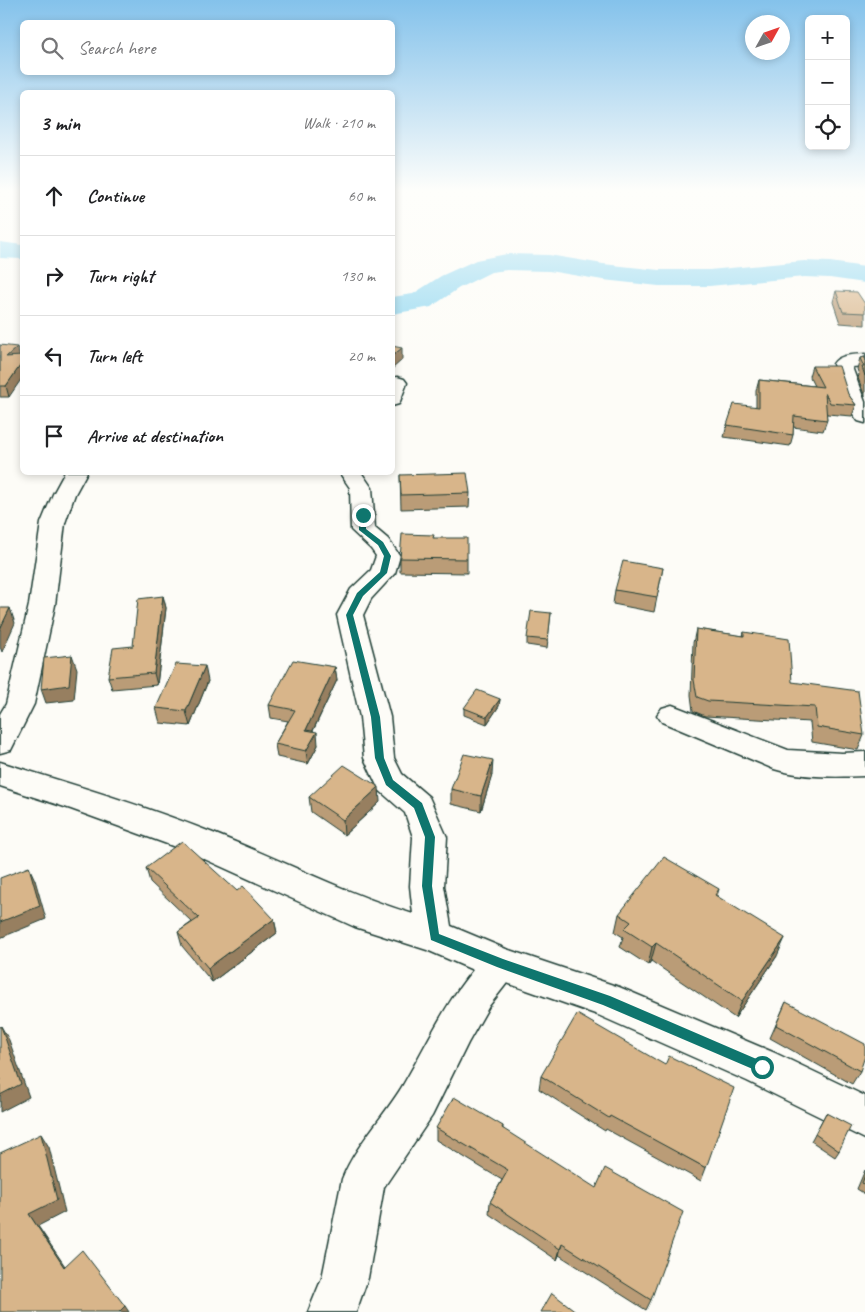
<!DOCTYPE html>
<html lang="en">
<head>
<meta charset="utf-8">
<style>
  :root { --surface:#fff; --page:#f2f2f2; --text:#202124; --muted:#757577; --line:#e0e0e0 }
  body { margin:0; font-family:Caveat,sans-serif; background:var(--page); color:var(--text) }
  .controls { position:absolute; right:15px; top:15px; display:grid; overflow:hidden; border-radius:8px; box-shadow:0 2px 8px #0003 }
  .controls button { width:45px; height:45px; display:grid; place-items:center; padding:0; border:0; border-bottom:1px solid var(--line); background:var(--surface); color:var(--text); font:25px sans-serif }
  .compass { position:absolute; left:745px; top:15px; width:45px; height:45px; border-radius:50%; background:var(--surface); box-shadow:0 2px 8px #0003; rotate:50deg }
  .stop { position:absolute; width:15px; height:15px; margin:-11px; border:4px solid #0f766e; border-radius:50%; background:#fff }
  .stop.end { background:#0f766e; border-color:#fff; box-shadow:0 1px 5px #0008 }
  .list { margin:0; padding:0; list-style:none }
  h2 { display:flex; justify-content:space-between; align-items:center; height:65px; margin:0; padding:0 20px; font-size:21px }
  h2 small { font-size:16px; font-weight:400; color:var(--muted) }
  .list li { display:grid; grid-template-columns:32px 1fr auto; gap:15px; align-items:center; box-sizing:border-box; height:80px; padding:0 20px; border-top:1px solid var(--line) }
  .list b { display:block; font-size:19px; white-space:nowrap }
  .list em { font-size:16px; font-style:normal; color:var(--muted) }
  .icon { flex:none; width:28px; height:28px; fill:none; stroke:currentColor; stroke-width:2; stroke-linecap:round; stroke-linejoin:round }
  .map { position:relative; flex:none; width:865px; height:1312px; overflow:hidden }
  .search { position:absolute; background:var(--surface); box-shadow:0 2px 8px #0003; left:20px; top:20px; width:375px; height:55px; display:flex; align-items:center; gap:12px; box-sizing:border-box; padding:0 18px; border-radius:8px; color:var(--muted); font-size:19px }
  .panel { position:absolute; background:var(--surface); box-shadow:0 2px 8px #0003; left:20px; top:90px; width:375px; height:385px; border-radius:8px }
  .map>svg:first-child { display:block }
</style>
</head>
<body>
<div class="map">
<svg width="865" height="1312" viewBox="0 0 865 1312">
  <rect width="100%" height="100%" fill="#fdfcf7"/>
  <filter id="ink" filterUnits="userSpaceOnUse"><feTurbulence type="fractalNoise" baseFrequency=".02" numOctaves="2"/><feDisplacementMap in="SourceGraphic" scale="10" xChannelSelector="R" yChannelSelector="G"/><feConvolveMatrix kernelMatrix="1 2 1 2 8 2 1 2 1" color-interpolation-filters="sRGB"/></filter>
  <g filter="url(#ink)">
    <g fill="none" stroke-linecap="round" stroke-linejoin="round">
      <path fill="#8ed6f0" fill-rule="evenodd" d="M0,242L22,245V259L0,258Z
        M507,254L549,255L603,264L659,270H709L804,261L830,262L865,267V283L830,278L804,277L709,286H659L603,280L549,271L507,270L491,272L459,288L431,307L392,314V297L413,294L441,276L476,260Z"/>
      <defs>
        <path id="minor" d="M865,354V366L852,367L865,402V423L858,421L846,404L833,364C839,354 854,355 865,354Z
          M397,377L404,379L407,383L399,404L392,406V378Z
          M65,472H87L75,494L65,523L55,605L34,704L11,750L0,753V714L6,704L29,605L41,523L53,494Z
          M339,472H361L372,488L375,528L388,539L400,556L395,573L371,599L363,615L390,717L394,758L402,774L429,797L447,837L444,886L451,926L506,949L619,987L775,1053L865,1096V1139L747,1081L598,1015L507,983L489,1006L468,1043L432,1116L384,1187L368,1278L356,1312H308L322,1278L342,1179C356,1144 384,1117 403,1085C426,1046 444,1005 473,970L427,950L355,927L189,852L71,809L0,786V762C71,784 143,805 213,833C280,859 344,893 413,914L410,886L413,837L405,813L379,790L364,758L360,717L337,615L351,589L371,570L376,556L371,549L351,530L350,488Z
          M672,705L788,750L842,753L865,752V776C836,777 802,778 774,769L662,722L657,715L662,708Z"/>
      </defs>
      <use href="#minor" stroke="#1f3d34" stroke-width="3"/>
      <use href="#minor" fill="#fdfcf7" fill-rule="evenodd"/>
    </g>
    <path fill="#ba9c77" stroke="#1f3d34" d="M836,291L865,313V325L840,323L833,302Z
      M0,345L20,356L9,397H0Z
      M865,357V397L858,378L859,375L857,369L860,358Z
      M812,366L848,394L856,405L852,416L827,414L826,412L827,420L823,431L793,427V435L790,446L724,437L727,425L756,406V391L759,380L814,386L809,376Z
      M400,475L470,493L469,507L401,509Z
      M434,538L467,559V573L400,572V558Z
      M663,568L654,612L613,604L615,590Z
      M163,596L166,608L157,685L112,689L108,677L133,646Z
      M551,613L547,648L527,645V638Z
      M696,629L743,636L744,632L792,682L864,735L858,750L812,742L810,722L705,716L693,711L691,695L693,643Z
      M335,667L337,680L313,731L318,745L308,764L277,757L275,744L288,721L271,718L269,705Z
      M208,681L190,726L160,723L156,708Z
      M500,699L499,706L487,724L464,715V708Z
      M492,775L481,811L451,804V789Z
      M309,797L380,802L344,835L311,812Z
      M146,868L237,891L274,919L277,933L212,982L182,946L178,932L192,922L150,882Z
      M719,889L717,896L777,956L735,1018L651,961L648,965L620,947L623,937L615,932L619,914Z
      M786,1002L860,1071L852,1084L770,1038Z
      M541,1076L706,1168L701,1181L606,1129L605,1131L539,1089Z
      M826,1113L839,1151L835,1157L811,1141Z
      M503,1126V1129L651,1300L646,1310L559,1255L557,1260L489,1214L490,1202L502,1180L436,1140V1128Z
      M865,1170V1194L857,1189Z"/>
    <path fill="#977f61" stroke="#1f3d34" d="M17,347L20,357H6Z
      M402,348V360L392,369V356Z
      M22,363V378L9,397L6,386Z
      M163,596L166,608L157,685L154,673Z
      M10,608L15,623L2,652L0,647V629Z
      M72,655L77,669L74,700L46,703L41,689Z
      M205,666L208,681L190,726L186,711Z
      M335,667L337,680L307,743L306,730Z
      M500,699L499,706L487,724V717Z
      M317,732L318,745L308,764L306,751Z
      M493,760L492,775L481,811V796Z
      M379,787L380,802L344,835L343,820Z
      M29,867L35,880L46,919L0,938V922Z
      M274,919L277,933L212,982L208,968Z
      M785,938L777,956L735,1018L742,1001Z
      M656,943L651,961L648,965L652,947Z
      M1,1026L9,1040L29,1097L0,1112Z
      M41,1134L49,1147L65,1212L38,1226L73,1278L64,1267L29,1214Z
      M562,1244L559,1255L557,1260L560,1249Z
      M125,1306L129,1312H119Z"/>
    <path fill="#d8b58a" stroke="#1f3d34" d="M836,291L857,292L865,304V313L843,312Z
      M0,345L17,347L6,357L22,356V363L6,386H0Z
      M392,346L402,348L392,356Z
      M865,357V376L862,367H864L860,358Z
      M812,366H839L848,394L856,405L830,403L825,393L827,420L794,416L793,435L727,425L734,404L759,407V380L823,387Z
      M467,473L470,493L401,495L400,475Z
      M402,534L434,535L433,538H467V559L400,558Z
      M623,561L663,568L657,597L615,590Z
      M163,596L154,673L108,677L113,648L133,646L138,599Z
      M0,608H10L0,629Z
      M531,611L551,613L548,640L527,638Z
      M696,629L744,636V632L789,639L792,682L858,691L864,735L817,727L815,707L708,701L697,697L694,680Z
      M72,655L69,685L41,689L44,658Z
      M293,660L335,667L306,730L317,732L306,751L275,744L295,710L269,705Z
      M176,664L205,666L186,711L156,708Z
      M477,690L500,699L487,717L464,708Z
      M464,754L493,760L481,796L451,789Z
      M344,765L379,787L343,820L309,797Z
      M182,841L237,891L243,886L274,919L208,968L178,932L199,918L146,868Z
      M664,857L719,889L715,895L785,938L742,1001L656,943L652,947L624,929L631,922L619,914Z
      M29,867L40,906L0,922V878Z
      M786,1002L865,1044V1056L860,1071L776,1025Z
      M577,1014L665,1065L669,1056L734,1088L706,1168L610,1116L609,1118L541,1076Z
      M1,1026L21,1084L0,1095V1027Z
      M454,1097L503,1126L502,1128L596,1188L605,1168L683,1212L651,1300L562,1244L560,1249L490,1202L508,1170L436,1128Z
      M826,1113L851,1126L839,1151L815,1134Z
      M41,1134L57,1200L29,1214L64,1267L82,1250L125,1306L119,1312H0V1153Z
      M865,1175V1185L862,1183Z
      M552,1293L577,1312H541Z"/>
  </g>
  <linearGradient id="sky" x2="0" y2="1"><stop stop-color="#84c2eb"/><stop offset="0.51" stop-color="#fefefb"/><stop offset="1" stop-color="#fefefb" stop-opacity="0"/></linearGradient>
  <rect width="865" height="374" fill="url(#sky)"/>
  <path fill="#0f766e" d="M363,513L366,515V529L383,542L391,556L387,573L363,596L353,615L380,717L384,758L393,780L422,803L435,837L432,886L439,934L503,959L610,996L766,1063L767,1067L766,1071L762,1073L603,1005L497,967L431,940L422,886L425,837L414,808L386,785L375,758L371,717L346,615L357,593L380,572L384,556L378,545L359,530V515Z"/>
</svg>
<div class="controls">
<button>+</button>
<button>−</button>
<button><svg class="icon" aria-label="locate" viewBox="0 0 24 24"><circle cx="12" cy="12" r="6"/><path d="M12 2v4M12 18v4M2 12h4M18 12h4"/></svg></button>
</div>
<svg class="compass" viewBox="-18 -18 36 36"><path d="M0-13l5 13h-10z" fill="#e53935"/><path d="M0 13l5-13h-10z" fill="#757577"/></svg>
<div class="stop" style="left:762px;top:1067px"></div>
<div class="stop end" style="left:363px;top:515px"></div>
<div class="search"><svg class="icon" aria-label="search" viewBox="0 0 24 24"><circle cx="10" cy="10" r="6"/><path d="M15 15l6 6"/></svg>Search here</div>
<section class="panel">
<h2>3 min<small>Walk · 210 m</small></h2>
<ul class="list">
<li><svg class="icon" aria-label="ahead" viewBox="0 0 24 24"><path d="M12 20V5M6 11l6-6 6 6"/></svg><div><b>Continue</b></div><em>60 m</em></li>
<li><svg class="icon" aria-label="right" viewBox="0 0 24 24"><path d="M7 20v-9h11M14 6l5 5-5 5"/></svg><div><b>Turn right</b></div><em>130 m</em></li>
<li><svg class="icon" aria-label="left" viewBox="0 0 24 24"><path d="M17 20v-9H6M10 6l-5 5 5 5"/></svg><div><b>Turn left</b></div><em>20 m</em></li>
<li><svg class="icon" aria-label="arrive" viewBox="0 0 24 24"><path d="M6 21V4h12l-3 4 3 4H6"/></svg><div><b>Arrive at destination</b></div></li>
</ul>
</section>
</div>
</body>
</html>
